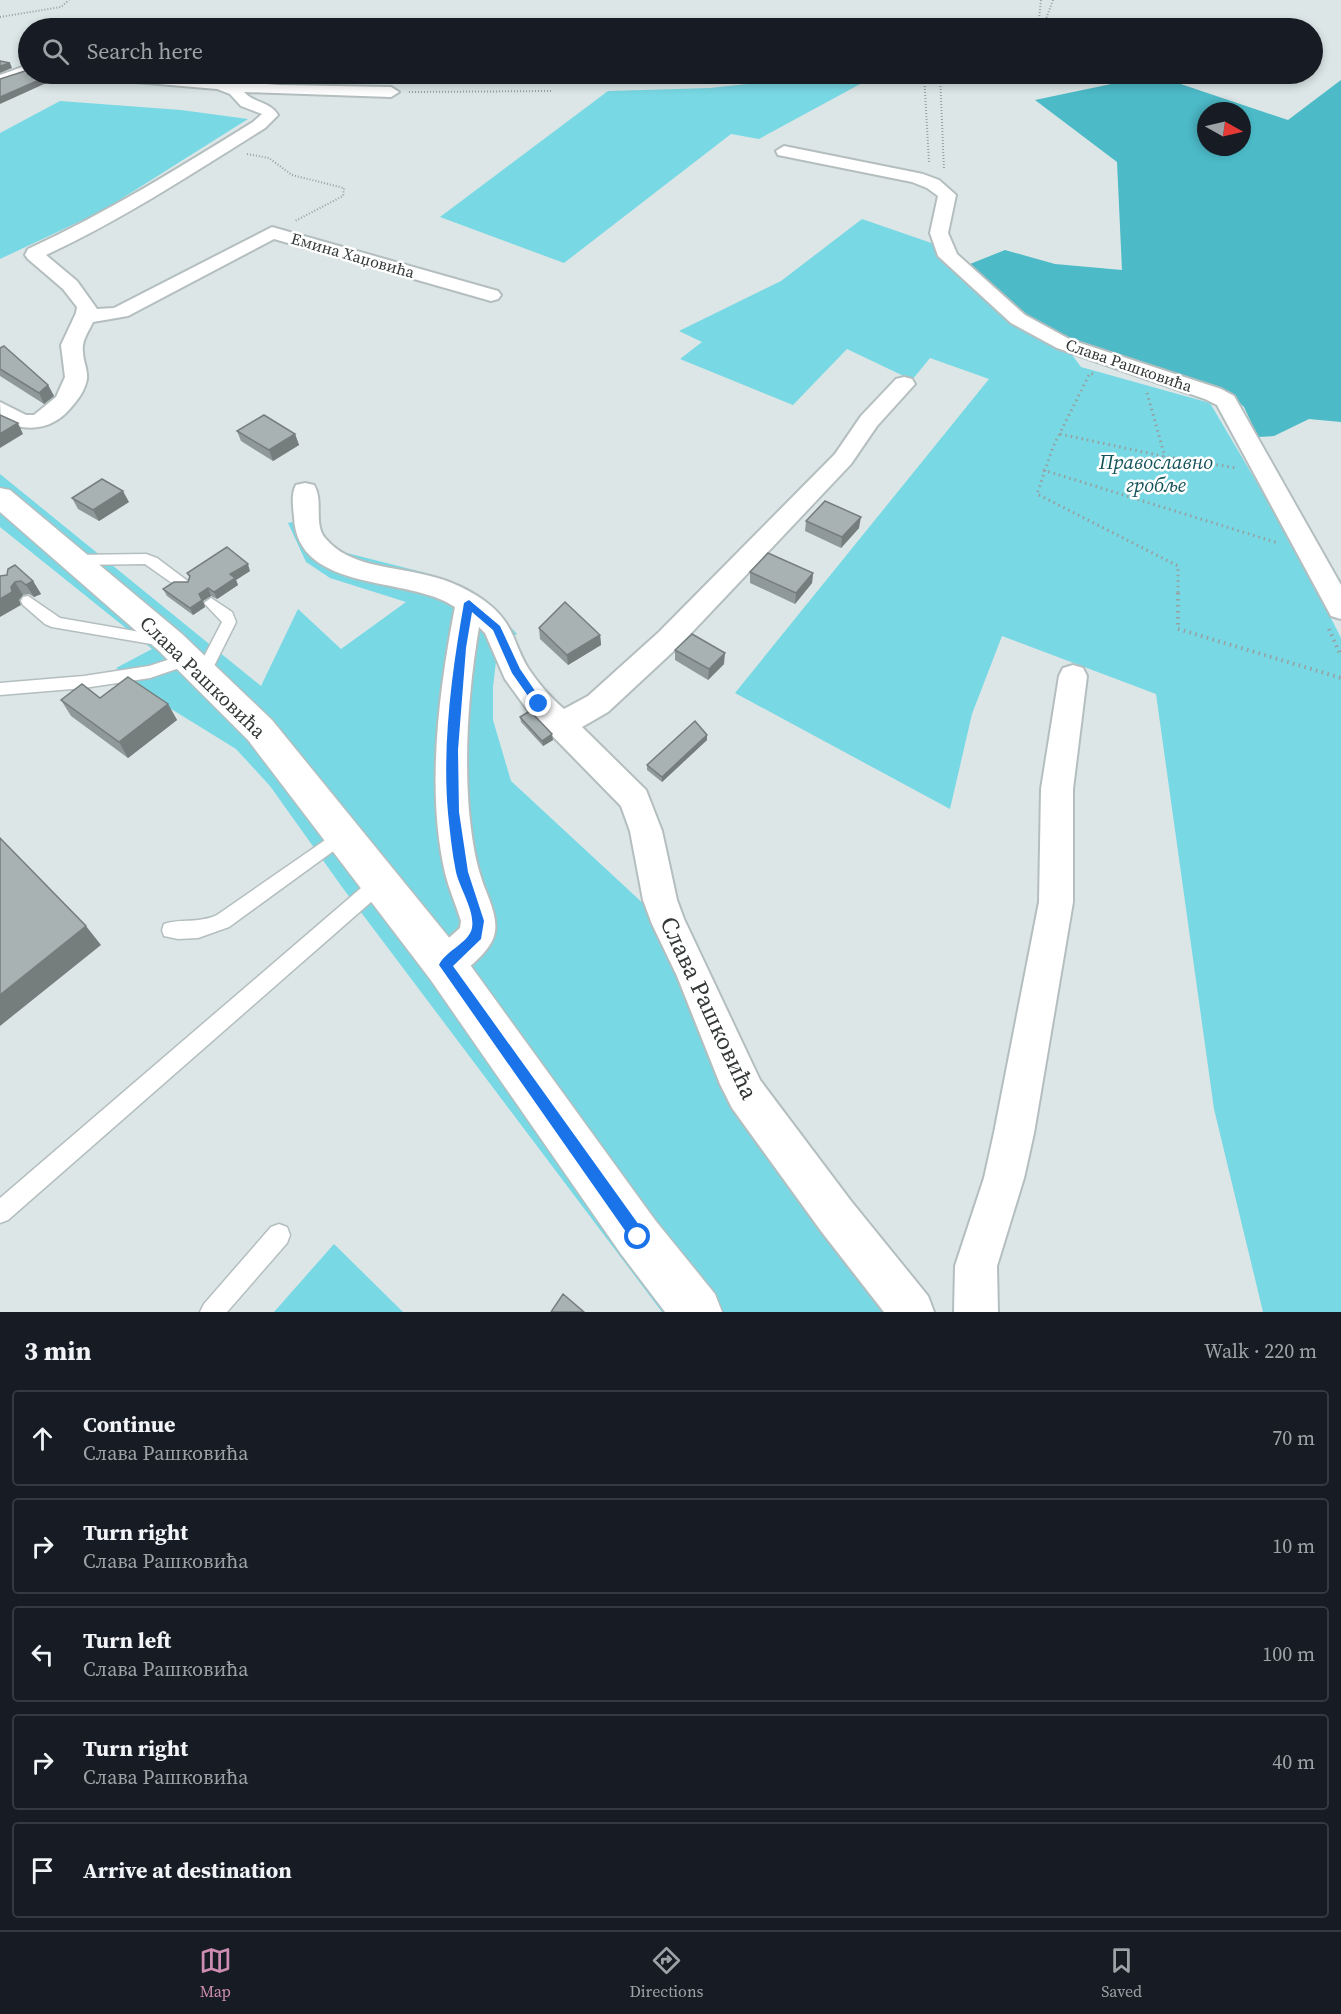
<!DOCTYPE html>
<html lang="en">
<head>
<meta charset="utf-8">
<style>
  :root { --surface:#171b24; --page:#20242c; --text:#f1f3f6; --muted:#9ea1a6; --line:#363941; --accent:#cc8db1 }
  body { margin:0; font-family:"Source Serif 4",serif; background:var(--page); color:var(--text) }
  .compass { position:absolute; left:1197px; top:102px; width:54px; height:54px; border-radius:50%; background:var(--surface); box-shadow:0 3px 9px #0003; rotate:98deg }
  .stop { position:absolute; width:18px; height:18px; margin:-14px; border:4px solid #1a73e8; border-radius:50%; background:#fff }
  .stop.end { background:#1a73e8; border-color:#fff; box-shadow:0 2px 6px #0008 }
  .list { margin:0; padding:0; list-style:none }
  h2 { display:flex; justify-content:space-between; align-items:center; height:78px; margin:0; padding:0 24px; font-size:26px }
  h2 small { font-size:20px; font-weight:400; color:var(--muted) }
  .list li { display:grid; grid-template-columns:39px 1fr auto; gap:18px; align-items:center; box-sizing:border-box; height:96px; margin:0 12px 12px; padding:0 12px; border:2px solid var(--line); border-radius:6px }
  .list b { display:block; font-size:22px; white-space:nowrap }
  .list p { margin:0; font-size:20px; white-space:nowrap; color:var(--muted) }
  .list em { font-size:20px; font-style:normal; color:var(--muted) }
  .icon { flex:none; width:33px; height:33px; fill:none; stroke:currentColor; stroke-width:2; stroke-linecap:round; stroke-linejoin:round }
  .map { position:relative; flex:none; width:1341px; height:1312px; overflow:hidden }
  .search { position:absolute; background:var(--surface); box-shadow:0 3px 9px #0003; left:18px; right:18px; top:18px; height:66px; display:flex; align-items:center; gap:15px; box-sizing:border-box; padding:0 21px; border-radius:33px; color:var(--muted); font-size:22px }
  .sheet { height:618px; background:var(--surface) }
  nav { display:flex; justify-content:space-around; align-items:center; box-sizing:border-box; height:84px; border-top:2px solid var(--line); background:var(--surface); font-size:16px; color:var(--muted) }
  nav a { display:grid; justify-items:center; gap:3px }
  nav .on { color:var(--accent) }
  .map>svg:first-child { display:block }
</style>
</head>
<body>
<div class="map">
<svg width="1341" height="1312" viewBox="0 0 1341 1312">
  <rect width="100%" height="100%" fill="#dce6e7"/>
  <path fill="#78d8e4" d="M875,76L759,139L731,134L564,263L440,217L608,91L710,88L794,79Z
    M60,101L181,110L248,119L102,211L0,259V133Z
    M862,219L943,247L1064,344L1081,367L1210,403L1296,549L1341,638V1312H1263L1214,1109L1156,694L1002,636L972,714L950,809L735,693L989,379L930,358L912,380L847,349L793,405L680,359L702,342L679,331L781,281Z
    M0,474L261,686L298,609L341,649L406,602L330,578L306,562L288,523L313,517L322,536L335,550L426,573L489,604L517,634L498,645L493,687V720L511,781L647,907L709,1009L912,1312H662L342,887L270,786L236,749L155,699L116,668L152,649L0,527Z
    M334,1244L403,1312H274Z"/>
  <path fill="#4cbac7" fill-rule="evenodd" d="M1154,75L1288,120L1341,80V422L1309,419L1274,436L1258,437L1244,407L1228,392L1069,341L1028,320L965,266L1005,250L1055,264L1122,270L1117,162L1035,100ZM1206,111H1242V147H1206Z"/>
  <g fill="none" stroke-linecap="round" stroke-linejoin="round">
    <defs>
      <path id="service" d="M146,554L157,558L189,582L191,585L189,588H179L145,564L75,565L68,560L75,555Z
        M28,596L60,618L163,636L168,637L170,641L168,645L163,646L52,627L45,624L23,605L21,601L23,597Z
        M211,598L232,612L236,622L208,678H198L195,674L222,622L204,603Z
        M189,653L194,655L197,659L194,663L150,678L84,688L0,695V683L84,676L149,666Z
        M344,827L350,829L353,834L350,839L229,927L198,938L178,939L164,936L162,930L164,924C181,918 198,924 217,915Z
        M381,874L387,876L390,882L387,888L8,1220L0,1223V1198L375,876Z
        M279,1224L287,1227L290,1235L287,1243L227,1312H200L204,1304L271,1227Z"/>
      <path id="minor" d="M28,65L30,74L0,84V75Z
        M82,74H136L279,85L391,87L399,92L391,97L244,92C255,104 269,101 278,115L265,128C193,173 123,219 46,255L77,281L97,309L114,308L272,227L498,291L501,295L498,299L491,301L274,239L128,316L93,322C89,331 81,341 83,352C83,361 88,370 87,379C85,389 80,397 74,404C55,429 29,434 1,420L0,402L26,415H34L56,397L65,377L61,345L76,313L77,307L63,289L28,259L25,255L28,249C107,213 180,167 253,122L262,114L241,106L230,94L217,89L89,78Z
        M784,146L923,174L939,180L956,195L948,233L957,254L1025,315L1071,340L1221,389L1234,396L1341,585V619L1331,616L1217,405L1205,399L1057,348L1011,323L938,256L930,233L938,196L927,188L912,182L778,155L776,151Z
        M904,377L912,379L915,384L877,426L851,464L679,646L608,712L582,727L646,790L662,831L677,900L684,919L760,1080L851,1201L928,1296L934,1312H884L821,1231L732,1108L720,1084L677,976L652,924L643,900L630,831L621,806L529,712L505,679L485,633L479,627C469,686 464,750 469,811C471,831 474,855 480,874C485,893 500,916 494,936C489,953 461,976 445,982L432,977L427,965L432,953L460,928L461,921C456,905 449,889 445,873C426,790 439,690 455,607C409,575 297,594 294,517C293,506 291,494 296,485L305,483L314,485C324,501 313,523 325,538C349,567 391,566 426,575C449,580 473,591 491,606C515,627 513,643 528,668C538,683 550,697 564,709L588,696L659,632L835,454L861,416L896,379Z
        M1073,665L1083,668L1087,676L1073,789V902L1034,1133L1024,1178L997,1266L998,1312H954L955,1266L984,1178L994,1133L1039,902L1041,789L1059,676L1063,668Z"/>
      <path id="secondary" d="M0,488L10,490L182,634L272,720L460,951L655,1220L715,1294L722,1312H665L621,1254L430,979L248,740L158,650L0,512Z"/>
    </defs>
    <use href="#service" stroke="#b4bebf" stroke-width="3"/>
    <use href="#minor" stroke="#b4bebf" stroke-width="4"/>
    <use href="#secondary" stroke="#b4bebf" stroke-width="3"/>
    <path stroke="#979fa0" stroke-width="2" stroke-dasharray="1 2" stroke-linecap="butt" d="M1053,0L1046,19L1061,28
      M0,17L61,7L69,0
      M1038,28L1041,0
      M924,74L929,162
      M940,74L944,170
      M409,92L551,91
      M247,154L269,158L292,175L344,188L343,196L295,221"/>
    <path stroke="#979fa0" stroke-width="3" stroke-dasharray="1.5 4" stroke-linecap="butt" d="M1093,374L1090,373L1053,447L1037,494L1178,566V595
      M1147,393L1165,457
      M1060,434L1162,456L1237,468
      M1043,470L1278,543"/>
    <path stroke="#979fa0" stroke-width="4" stroke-dasharray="1.5 4.5" stroke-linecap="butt" d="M1178,593V629L1341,678
      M1329,629L1341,656"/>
    <use href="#service" fill="#fff" fill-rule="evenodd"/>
    <use href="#minor" fill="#fff" fill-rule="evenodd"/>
    <use href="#secondary" fill="#fff" fill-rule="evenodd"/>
  </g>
  <path fill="#90999a" d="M0,348L48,385L54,396L44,404L0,376Z
    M237,431L295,434L299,445L273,461L241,441Z
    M72,498L129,502L99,521L78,509Z
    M806,521L859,528L841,548L805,531Z
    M250,571L236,580L238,585L217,599L211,596L203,601L205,607L193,615L167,596L163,589L188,582L189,577L187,573Z
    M750,572L813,573L812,583L795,604L750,583Z
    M0,576L33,581L41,594L34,597L29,594L23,595L19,600L21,605Z
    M539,628L600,635L601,645L568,665L540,639Z
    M675,650L724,664L708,680L675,660Z
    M100,698L168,704L177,720L128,758L71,716L61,700Z
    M520,717L553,740L543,746L521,722Z
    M707,735V740L662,782L647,770V765Z"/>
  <path fill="#767d7d" d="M10,63L12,68L0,73V66Z
    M53,74H63L64,75L0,104V97Z
    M48,385L54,396L44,404L39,393Z
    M18,423L23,434L0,448V434Z
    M295,434L299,445L273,461L269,450Z
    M123,491L129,502L99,521L93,510Z
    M861,517L859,528L841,548L842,537Z
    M248,564L250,571L236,580L238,585L217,599L214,592L230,574Z
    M813,573L812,583L795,604L796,593Z
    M33,581L41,594L34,597L26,585Z
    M15,582L23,595L19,600L21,605L0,617V599Z
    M208,588L211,596L203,601L205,607L193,615L190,608L199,594Z
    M600,635L601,645L568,665L567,655Z
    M725,653L724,664L708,680L709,669Z
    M168,704L177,720L128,758L119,742Z
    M552,734L553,740L543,746L542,741Z
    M707,735V740L662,782V777Z
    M86,926L101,945L0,1026V995Z"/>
  <path fill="#a8b2b3" stroke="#767d7d" stroke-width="1.5" d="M0,61L10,63L0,66Z
    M28,70V74H53L0,97V79Z
    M4,346L48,385L39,393L0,369V348Z
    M0,415L18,423L0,434Z
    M264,415L295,434L269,450L237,431Z
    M102,479L123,491L93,510L72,498Z
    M825,501L861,517L842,537L806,521Z
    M227,547L248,564L230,574L235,578L214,592L208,588L199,594L202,600L190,608L163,589L174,582H188L190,576L187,573Z
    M768,553L813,573L796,593L750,572Z
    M15,565L33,581L26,585L21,581L15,582L11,587L12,592L0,599V576L7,575L8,569Z
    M565,602L600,635L567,655L539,628Z
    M692,634L725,653L709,669L675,650Z
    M128,677L168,704L119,742L61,700L82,684L100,698Z
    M530,711L552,734L542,741L520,717Z
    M695,721L707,735L662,777L647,765Z
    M0,838L86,926L0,995Z
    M563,1294L584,1312H551Z"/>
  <path fill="#1a73e8" d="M469,600L500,626L520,669L544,704L542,706H535L512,673L493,630L472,612L466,648L458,750L459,812L468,872L484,921L481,939L453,966L644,1232L646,1237L644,1242L638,1244L633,1242L439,965C445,951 469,943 472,928C475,911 460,889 456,872C452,853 450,832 448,813C442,744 452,671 464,603Z"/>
  <g text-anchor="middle" stroke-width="5" stroke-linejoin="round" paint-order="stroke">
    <g font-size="16" fill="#333737" stroke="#fff">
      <text transform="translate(353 255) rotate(16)" y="6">Емина Хаџовића</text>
      <text transform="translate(1129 365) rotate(19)" y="6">Слава Рашковића</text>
    </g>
    <g font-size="20" font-style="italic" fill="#13535a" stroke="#fff">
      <text x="1156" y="469">Православно<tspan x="1156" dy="23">гробље</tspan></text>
    </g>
    <g font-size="20" fill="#333737" stroke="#fff">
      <text transform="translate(203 677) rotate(44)" y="7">Слава Рашковића</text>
    </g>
    <g font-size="24" fill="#333737" stroke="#fff">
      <text transform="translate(709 1008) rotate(65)" y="8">Слава Рашковића</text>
    </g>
  </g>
</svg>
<svg class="compass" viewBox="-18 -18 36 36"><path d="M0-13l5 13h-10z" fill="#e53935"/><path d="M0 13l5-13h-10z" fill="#9ea1a6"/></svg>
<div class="stop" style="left:638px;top:1237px"></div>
<div class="stop end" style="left:539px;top:704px"></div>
<div class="search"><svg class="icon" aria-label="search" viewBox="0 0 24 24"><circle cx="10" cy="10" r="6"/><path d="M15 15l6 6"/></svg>Search here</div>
</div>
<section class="sheet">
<h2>3 min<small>Walk · 220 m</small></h2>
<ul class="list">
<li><svg class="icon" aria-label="ahead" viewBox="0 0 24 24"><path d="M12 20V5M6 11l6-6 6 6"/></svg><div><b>Continue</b><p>Слава Рашковића</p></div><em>70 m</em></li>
<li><svg class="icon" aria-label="right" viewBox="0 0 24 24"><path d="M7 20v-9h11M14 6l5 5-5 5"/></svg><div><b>Turn right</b><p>Слава Рашковића</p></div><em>10 m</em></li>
<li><svg class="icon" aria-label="left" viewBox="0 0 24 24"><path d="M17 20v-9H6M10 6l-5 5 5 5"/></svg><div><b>Turn left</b><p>Слава Рашковића</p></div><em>100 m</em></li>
<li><svg class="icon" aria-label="right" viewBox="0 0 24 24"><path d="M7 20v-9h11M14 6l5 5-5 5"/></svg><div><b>Turn right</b><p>Слава Рашковића</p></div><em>40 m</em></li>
<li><svg class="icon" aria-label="arrive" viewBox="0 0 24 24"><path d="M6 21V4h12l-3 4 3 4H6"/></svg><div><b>Arrive at destination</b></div></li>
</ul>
</section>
<nav>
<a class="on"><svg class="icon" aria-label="map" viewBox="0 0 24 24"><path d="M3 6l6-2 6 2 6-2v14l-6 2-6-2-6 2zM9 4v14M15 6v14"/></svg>Map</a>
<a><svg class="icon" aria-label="directions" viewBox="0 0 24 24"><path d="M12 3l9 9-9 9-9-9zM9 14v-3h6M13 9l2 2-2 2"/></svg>Directions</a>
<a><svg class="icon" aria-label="saved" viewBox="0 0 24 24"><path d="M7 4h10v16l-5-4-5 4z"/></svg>Saved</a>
</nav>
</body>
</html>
